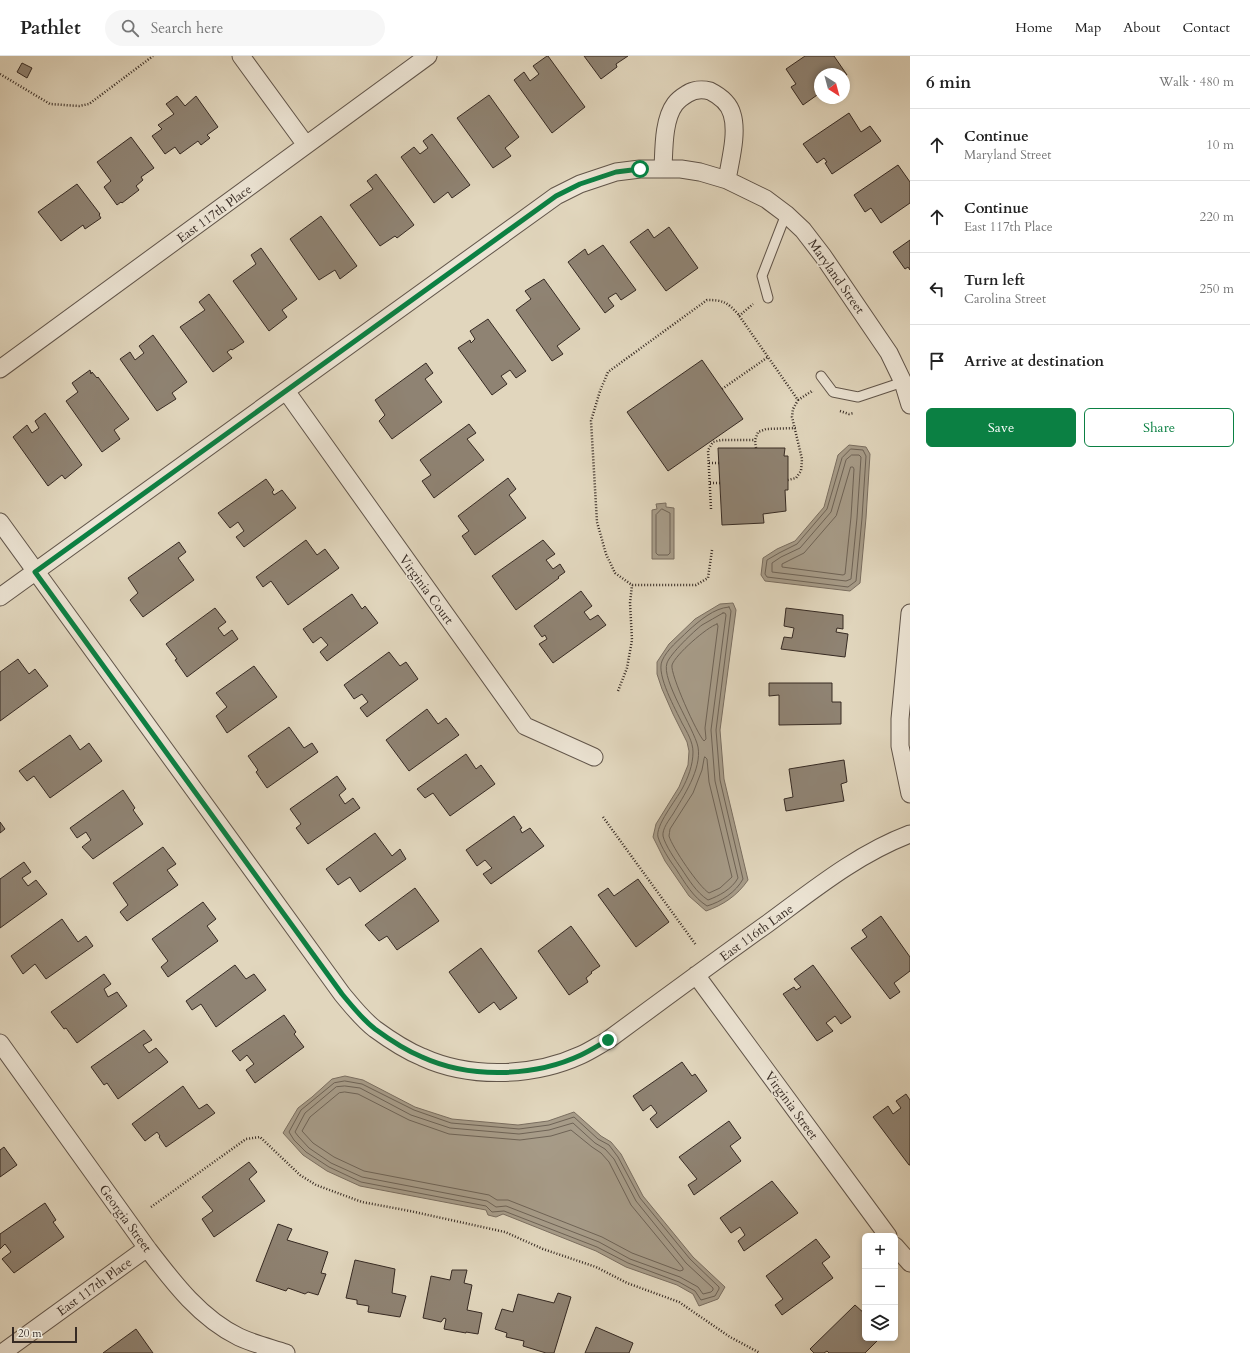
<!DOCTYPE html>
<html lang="en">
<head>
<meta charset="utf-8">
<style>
  :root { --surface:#fff; --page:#f6f6f6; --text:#222; --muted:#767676; --line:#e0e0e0; --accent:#0b8043 }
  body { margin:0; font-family:Cardo,serif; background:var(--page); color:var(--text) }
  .controls { position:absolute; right:12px; bottom:12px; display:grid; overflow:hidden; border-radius:6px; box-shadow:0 2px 6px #0003 }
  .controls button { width:36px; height:36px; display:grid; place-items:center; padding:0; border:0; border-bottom:1px solid var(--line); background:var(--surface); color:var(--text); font:20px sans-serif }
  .compass { position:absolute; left:814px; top:12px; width:36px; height:36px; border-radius:50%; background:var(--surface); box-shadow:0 2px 6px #0003; rotate:144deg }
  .scale { position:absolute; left:12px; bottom:10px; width:65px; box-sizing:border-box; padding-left:4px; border:2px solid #362a23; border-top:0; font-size:11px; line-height:14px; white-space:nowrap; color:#362a23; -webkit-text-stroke:3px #ece4d4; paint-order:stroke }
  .stop { position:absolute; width:12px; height:12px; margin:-9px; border:3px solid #0b8043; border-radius:50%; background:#fff }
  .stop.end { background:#0b8043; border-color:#fff; box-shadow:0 1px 4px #0008 }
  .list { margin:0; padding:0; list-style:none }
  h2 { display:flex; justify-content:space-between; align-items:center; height:52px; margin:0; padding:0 16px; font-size:17px }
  h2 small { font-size:13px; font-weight:400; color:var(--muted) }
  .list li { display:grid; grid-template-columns:26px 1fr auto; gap:12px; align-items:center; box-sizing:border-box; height:72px; padding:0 16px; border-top:1px solid var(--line) }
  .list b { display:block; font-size:15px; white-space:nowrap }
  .list p { margin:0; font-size:13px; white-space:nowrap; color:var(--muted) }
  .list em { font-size:13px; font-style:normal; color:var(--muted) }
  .actions { display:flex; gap:8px; padding:12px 16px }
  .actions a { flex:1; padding:9px 0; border:1px solid var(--accent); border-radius:6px; text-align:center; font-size:14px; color:var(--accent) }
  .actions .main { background:var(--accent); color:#fff }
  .icon { flex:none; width:22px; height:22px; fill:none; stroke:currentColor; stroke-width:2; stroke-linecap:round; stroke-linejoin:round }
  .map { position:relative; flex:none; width:910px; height:1297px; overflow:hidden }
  header { display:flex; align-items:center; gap:24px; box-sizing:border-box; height:56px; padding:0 20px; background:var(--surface); border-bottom:1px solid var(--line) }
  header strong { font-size:19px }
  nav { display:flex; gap:22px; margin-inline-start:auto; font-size:14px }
  .search { width:280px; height:36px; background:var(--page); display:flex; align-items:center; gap:10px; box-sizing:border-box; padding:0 14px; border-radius:22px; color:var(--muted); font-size:15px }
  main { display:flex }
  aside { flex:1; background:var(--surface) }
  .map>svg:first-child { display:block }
</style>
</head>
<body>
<header>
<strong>Pathlet</strong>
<div class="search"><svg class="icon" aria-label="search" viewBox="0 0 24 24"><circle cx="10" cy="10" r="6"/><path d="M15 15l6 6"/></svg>Search here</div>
<nav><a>Home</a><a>Map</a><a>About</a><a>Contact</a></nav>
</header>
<main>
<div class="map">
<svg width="910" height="1297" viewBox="0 0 910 1297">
  <rect width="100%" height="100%" fill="#e1d6bd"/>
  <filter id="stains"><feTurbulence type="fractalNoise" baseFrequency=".005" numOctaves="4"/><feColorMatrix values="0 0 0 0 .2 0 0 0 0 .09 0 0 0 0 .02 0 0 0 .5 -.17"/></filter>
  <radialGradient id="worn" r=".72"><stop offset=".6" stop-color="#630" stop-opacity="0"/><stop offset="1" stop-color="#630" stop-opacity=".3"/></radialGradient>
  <path fill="#a79c89" stroke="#7a6e60" d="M849,389L866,391L870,398L866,462L860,527L850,535L765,525L761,519L763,502L777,493L795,485L824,451L838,399Z
    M666,447V451L674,452V503H652V454L657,453L656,448Z
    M733,547L736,554L720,674L724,723L748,824C737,840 723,849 706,855L689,840L665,805L653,781L656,768L679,731L688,709L689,695L687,686L673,658L662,633L657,618V606L669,588L695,563L720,548Z
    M345,1020L363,1024L415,1051L452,1063L518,1069L548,1065L574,1056L601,1080L611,1086L621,1098L643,1140L693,1201L725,1231L718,1243L699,1250L693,1238L677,1229L626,1211L596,1195L503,1158L496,1161L488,1159L486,1154L360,1130L327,1115L303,1099L283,1077L298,1052L312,1041L332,1023Z"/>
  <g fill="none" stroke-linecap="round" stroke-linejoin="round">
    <path stroke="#6e6356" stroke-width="1" d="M851,393L863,394L866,400L862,462L856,525L848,531L767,521L765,518L767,504L779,497L797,488L827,453L842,402Z
      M852,399H859L861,401L857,462L851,523L846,525L772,516V507L781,501L800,492L831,456L846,404Z
      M851,411H853L854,413L851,461L845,518L843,519L782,511V508L804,497L836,460Z
      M662,453L670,457V497L668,499H658L656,497V459Z
      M729,551L731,555L716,674L720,724L743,823C736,836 721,846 707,850C693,841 685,827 676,813C670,805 661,791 658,781C655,770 676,744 682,733C688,722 693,709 693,696C693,686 687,676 682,667C676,654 656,619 662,605C667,593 679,584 688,575C699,565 714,552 729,551Z
      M723,557H725L726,559L711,674L715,725L738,822C732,833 719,840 708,844C696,836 689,824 681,812C676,805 665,789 663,780C662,773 669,764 673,758C683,741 702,713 698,691C694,672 661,624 667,607C670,598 694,575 702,569C709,565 716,561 723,557Z
      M717,568L718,570L705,672L706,683L704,685C697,678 670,618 672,609C675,599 707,571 717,568Z
      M705,701L707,703L709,726L732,821L720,832L709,837C699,831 672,791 669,780C669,778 670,775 670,773L693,737L702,714L704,703Z
      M345,1025L362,1028L414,1054L451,1067L519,1073L549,1069L574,1061L598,1083L609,1089L618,1101L640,1142L690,1203L719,1231V1233L715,1240L701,1244L695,1235L679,1226L628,1207L597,1191L504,1155L492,1156L486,1150L361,1126L329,1111L306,1096L294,1084L289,1076L301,1054L334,1027Z
      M345,1030L360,1032L411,1059L450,1072L519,1078L549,1074L573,1067L595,1087L605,1093L614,1103L636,1145L686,1207L713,1232V1234L711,1236L703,1238L698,1231L680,1221L630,1203L599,1186L506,1150L496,1151L487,1145L362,1121L331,1107L309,1092L298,1080L295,1076L305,1057L336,1031Z
      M345,1036L358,1038L409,1064L449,1078L520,1084L551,1080L571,1074L592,1091L601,1097L609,1106L631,1149L683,1212V1214L680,1215L632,1197L602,1181L508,1144H497L489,1139L364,1115L334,1101L313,1087L302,1075L310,1061L339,1037Z"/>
  </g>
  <path fill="#8f8373" stroke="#362a23" d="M547,0H548L585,51L552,77L514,24L524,16L530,25L539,18L533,10Z
    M584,0H628L616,8L617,11L601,23Z
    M805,0H834L847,19L844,20V18H820V37L803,49L791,31L796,28L786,13Z
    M22,7L32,12L27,22L17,16Z
    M489,39L519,81L505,92L511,100L493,112L457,62Z
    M177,40L185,50L196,40L218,71L207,79L210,82L201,89L198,85L180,98L175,91L165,98L152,80L162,73L158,69L174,58L166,48Z
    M849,57L861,76L870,70L881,85L832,118L825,107L827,106L824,102L817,107L803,88Z
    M432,78L470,129L452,142L448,136L434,147L401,101L414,91L420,98L428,92L423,85Z
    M131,81L154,112L141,121L143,124L136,130L139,134L122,147L121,146L117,149L104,131L111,125L97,106Z
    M898,109L910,126V147L881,167L871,152L865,156L854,139Z
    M376,118L414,169L397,182L395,180L380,190L350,149L373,133L367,125Z
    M77,128L100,158L99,159L101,162L85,173L83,169L61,185L38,156Z
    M321,160L357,210L340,223L335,214L319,224L290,183Z
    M669,171L698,212L666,235L630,186L648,173L654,182Z
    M910,184V214L908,211L905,213L893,196Z
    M603,189L636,234L621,244L616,237L608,242L614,250L605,257L568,206L585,193L588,199Z
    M261,192L297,243L282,254L287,261L269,275L233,225L256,208L251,199Z
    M544,223L580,273L557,290L563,298L552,305L516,254L531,243L525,235Z
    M209,238L244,286L232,294L231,293L227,296L232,302L213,316L180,271L205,254L199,246Z
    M488,263L526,315L516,322L510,314L501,320L507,328L492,339L458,292L470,284L471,287L475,283L470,275Z
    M153,279L187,326L172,337L176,343L157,355L120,303L130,296L135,304L144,297L139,290Z
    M702,304L743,363L668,415L627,356Z
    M426,307L433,317L425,323L442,346L392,383L379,365L385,359L375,344Z
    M90,314L91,318L92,316L97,322L98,321L129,363L114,374L120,383L102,396L66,345L78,336L72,327Z
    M45,357L82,409L65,423L62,419L48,430L13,381L27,369L32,377L39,372L35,365Z
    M469,368L476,377L467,383L484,404L434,442L422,425L431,419L420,404Z
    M718,392H785L784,400H788V434H785L786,455L763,458L764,467L722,469Z
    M508,422L516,433L509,439L526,462L475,499L462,480L469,475L458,460Z
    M266,423L274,434L272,436L274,439L282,434L296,452L244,491L236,481L244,475L238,466L230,472L218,457Z
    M306,484L317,499L325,493L339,512L288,549L271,525L263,531L256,521Z
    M543,484L555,498L546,504L553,513L560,508L565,516L558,521L559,522L516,554L492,520Z
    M179,486L186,496L178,502L194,524L143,561L130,544L138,537L128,522Z
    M581,535L592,550L584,556L590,564L598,559L606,569L553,607L539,588L547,583L545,579L542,581L534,570Z
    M352,538L362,553L365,550L378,567L327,605L320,596L328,589L321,581L313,587L303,573Z
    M215,552L226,566L218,572L224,580L232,574L238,583L187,621L175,604L177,603L166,588Z
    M786,552L843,559V573L837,572L836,576L848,578L845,601L781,593L784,581L792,582L794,572L784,570Z
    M389,596L400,610L406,606L418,623L367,661L360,652L368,646L362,638L354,643L344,629Z
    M18,603L29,618L35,613L48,630L0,665V616Z
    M254,610L277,641L227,677L216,660L227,651L216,637Z
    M769,627H832V646H841V668L779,669V639L769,640Z
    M427,653L438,668L446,662L459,679L409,715L386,684Z
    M289,671L304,692L312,687L318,696L267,732L256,716L258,714L248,700Z
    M70,679L80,694L89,687L102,705L50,742L34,720L27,725L19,715Z
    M466,698L476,713L481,709L495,728L450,760L433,737L425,742L417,733Z
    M844,704L847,726L841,728L844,745L786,755L784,743L793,741L789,713Z
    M337,720L346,733L339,739L345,748L353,742L360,752L308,788L296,772L301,768L290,753Z
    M123,734L135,752L133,754L143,768L93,803L82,791L91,784L86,776L77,782L70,772Z
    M514,760L522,772L520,773L522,777L530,772L544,790L491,828L483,818L492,812L485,804L477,810L466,794Z
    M0,766L5,773L0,777Z
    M375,777L392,800L400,793L406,803L360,836L350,821L338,829L326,813Z
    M163,791L176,808L167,814L178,829L127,865L120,856L128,849L113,827Z
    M24,806L31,816L22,822L28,830L36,824L47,838L0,872V823Z
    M638,823L669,866L636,891L598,839L608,832L614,840Z
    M415,832L439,865L397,894L387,880L379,885L365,869Z
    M203,846L216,863L207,870L218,885L168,921L161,911L168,905L152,883Z
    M881,860L910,901V915L894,927L900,936L890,943L851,892L867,881L862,874Z
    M62,863L78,886L86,880L93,890L46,923L35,908L23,918L11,900Z
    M571,870L600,910L591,916L592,917L586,922L588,926L569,939L538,895Z
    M481,892L517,942L500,954L494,946L479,957L449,916Z
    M235,909L246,923L254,918L266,934L216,971L201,948L192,954L186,945Z
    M813,909L851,961L841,968L835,960L826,967L833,975L817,985L783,938L794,931L796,934L801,931L794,923Z
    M104,918L111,928L104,933L108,941L117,936L127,950L77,987L66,972L64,973L51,956Z
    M284,959L296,976L294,978L304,991L255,1027L246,1014L254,1008L247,999L240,1005L232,995Z
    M144,974L152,984L143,989L149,997L156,992L168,1006L118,1043L107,1027L104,1029L91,1011Z
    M682,1006L692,1020L695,1018L707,1035L657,1072L650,1063L657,1057L651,1049L643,1055L633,1040Z
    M183,1030L199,1053L207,1048L215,1057L166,1091L159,1081L160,1080L157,1076L145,1085L132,1068Z
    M906,1038L910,1044V1109H909L873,1061L888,1050L893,1058L901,1052L896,1045Z
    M729,1065L741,1082L730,1090L741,1105L694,1139L688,1129L697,1123L679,1101Z
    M4,1091L17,1109L0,1121V1094Z
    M249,1106L257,1116L249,1123L265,1145L214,1181L202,1163L213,1155L202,1141Z
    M772,1125L798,1157L744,1195L738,1185L745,1179L740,1171L731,1177L720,1162Z
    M45,1147L56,1164L53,1166L64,1181L14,1217L2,1203L11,1196L5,1188L0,1193V1178Z
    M278,1168L292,1173L287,1184L328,1196L321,1217L326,1218L318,1239L308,1236L305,1238L288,1232L286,1235L256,1225Z
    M816,1183L830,1201L822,1207L833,1222L782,1259L775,1249L783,1243L766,1220Z
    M355,1204L395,1213L392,1237L406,1240L400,1261L368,1256L369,1250L357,1248V1244L346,1242Z
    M452,1214H467L464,1227L472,1229L467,1254L482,1257L478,1278L466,1276V1277L444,1273L446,1263L444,1262L441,1266L423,1262L431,1220L450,1224Z
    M558,1237L571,1241L554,1297H546L523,1290L524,1285L506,1281L507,1277L495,1273L502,1253L513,1256L518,1238L554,1247Z
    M855,1249L865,1258V1282H880L865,1297H829L827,1295L824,1297H814L810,1293Z
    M596,1271L633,1287L629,1297H585Z
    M136,1273L153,1297H103Z"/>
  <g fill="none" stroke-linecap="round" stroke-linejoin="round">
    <defs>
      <path id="lane" d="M768,242L762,220L786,158
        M821,320L833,336L858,341L903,326"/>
      <path id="street" d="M241,0L306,89
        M663,113C664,94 663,64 675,48C678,44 682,41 687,38C693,34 702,33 710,35C720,40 729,47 732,58C738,77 730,105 727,124
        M0,313L428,0
        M286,335L525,670L594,701
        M0,466L342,938C352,950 362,963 375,973C390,984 405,994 422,1001C470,1023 533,1021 581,999C590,995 599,989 608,984C661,945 714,906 767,868C812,835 857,798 910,778
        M0,541L556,140L580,128L616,116L640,113H681L700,116L727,124L766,143L786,158L803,174L823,200L889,297L903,326L910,349
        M910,557L900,663V690L910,738
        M696,919L888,1180
        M0,987L147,1192C173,1226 200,1262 239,1281C254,1288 271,1292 286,1297
        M895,1190L910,1207
        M2,1297L147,1192"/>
    </defs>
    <use href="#lane" stroke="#61554a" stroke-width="11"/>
    <use href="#street" stroke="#61554a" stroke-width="19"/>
    <path stroke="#362a23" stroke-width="2.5" stroke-dasharray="1 2" stroke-linecap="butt" d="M0,18L50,48L79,50L89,48L153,0
      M739,260L753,248
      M722,333L768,301
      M798,344L812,335L813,336
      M840,355L849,358L854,357
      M756,392L755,384L758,376L766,373L796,372
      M709,407H719
      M710,427H720
      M711,453L708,394L713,386L721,384H755
      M712,494L708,522L696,529H632L615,517L606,498L597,466L591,365L600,335L608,316L707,244C723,244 727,246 738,258L798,344L793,353L792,361L802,403L801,415L796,422L788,424
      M618,635L627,612L632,584L630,547L632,529
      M603,761L696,889
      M151,1151L246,1083L260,1081L300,1119L316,1129L362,1146L410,1155L505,1176L543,1193L596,1211L627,1227L679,1246L730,1281L760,1297"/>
    <use href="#lane" stroke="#ece4d4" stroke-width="9"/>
    <use href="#street" stroke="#ece4d4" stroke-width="17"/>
  </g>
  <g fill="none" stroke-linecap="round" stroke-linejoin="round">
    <path stroke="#0b8043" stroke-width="5" d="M608,984C599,989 590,995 581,999C534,1021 470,1023 422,1001C405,994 390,984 375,973C362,963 352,950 342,938L35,516L556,140L580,128L616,116L640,113"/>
  </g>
  <g text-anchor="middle" stroke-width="3" stroke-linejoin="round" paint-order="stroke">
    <g font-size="13" fill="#362a23" stroke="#ece4d4">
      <text transform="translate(214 157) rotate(-36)" y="5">East 117th Place</text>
      <text transform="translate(837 220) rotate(55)" y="5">Maryland Street</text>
      <text transform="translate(427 533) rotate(54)" y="5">Virginia Court</text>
      <text transform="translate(756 876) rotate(-36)" y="5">East 116th Lane</text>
      <text transform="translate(792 1049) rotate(54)" y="5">Virginia Street</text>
      <text transform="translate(126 1162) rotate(54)" y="5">Georgia Street</text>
      <text transform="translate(94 1230) rotate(-36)" y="5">East 117th Place</text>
    </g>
  </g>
  <rect width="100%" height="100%" filter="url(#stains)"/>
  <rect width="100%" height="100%" fill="url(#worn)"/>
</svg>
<div class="controls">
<button>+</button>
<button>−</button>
<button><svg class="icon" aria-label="layers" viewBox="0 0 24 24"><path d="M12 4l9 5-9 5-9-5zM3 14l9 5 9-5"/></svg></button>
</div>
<svg class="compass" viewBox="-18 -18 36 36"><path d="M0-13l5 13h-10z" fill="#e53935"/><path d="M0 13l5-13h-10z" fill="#767676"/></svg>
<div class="scale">20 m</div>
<div class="stop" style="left:640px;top:113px"></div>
<div class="stop end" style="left:608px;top:984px"></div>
</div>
<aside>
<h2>6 min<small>Walk · 480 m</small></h2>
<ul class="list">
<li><svg class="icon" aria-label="ahead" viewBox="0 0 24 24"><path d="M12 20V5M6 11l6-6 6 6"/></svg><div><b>Continue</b><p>Maryland Street</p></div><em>10 m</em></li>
<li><svg class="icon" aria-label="ahead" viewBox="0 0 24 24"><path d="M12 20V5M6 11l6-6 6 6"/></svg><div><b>Continue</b><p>East 117th Place</p></div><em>220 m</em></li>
<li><svg class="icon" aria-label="left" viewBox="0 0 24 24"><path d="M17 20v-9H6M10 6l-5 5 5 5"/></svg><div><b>Turn left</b><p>Carolina Street</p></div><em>250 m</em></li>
<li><svg class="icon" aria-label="arrive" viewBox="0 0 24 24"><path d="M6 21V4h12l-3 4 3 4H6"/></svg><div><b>Arrive at destination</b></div></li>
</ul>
<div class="actions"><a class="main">Save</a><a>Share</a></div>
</aside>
</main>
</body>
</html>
